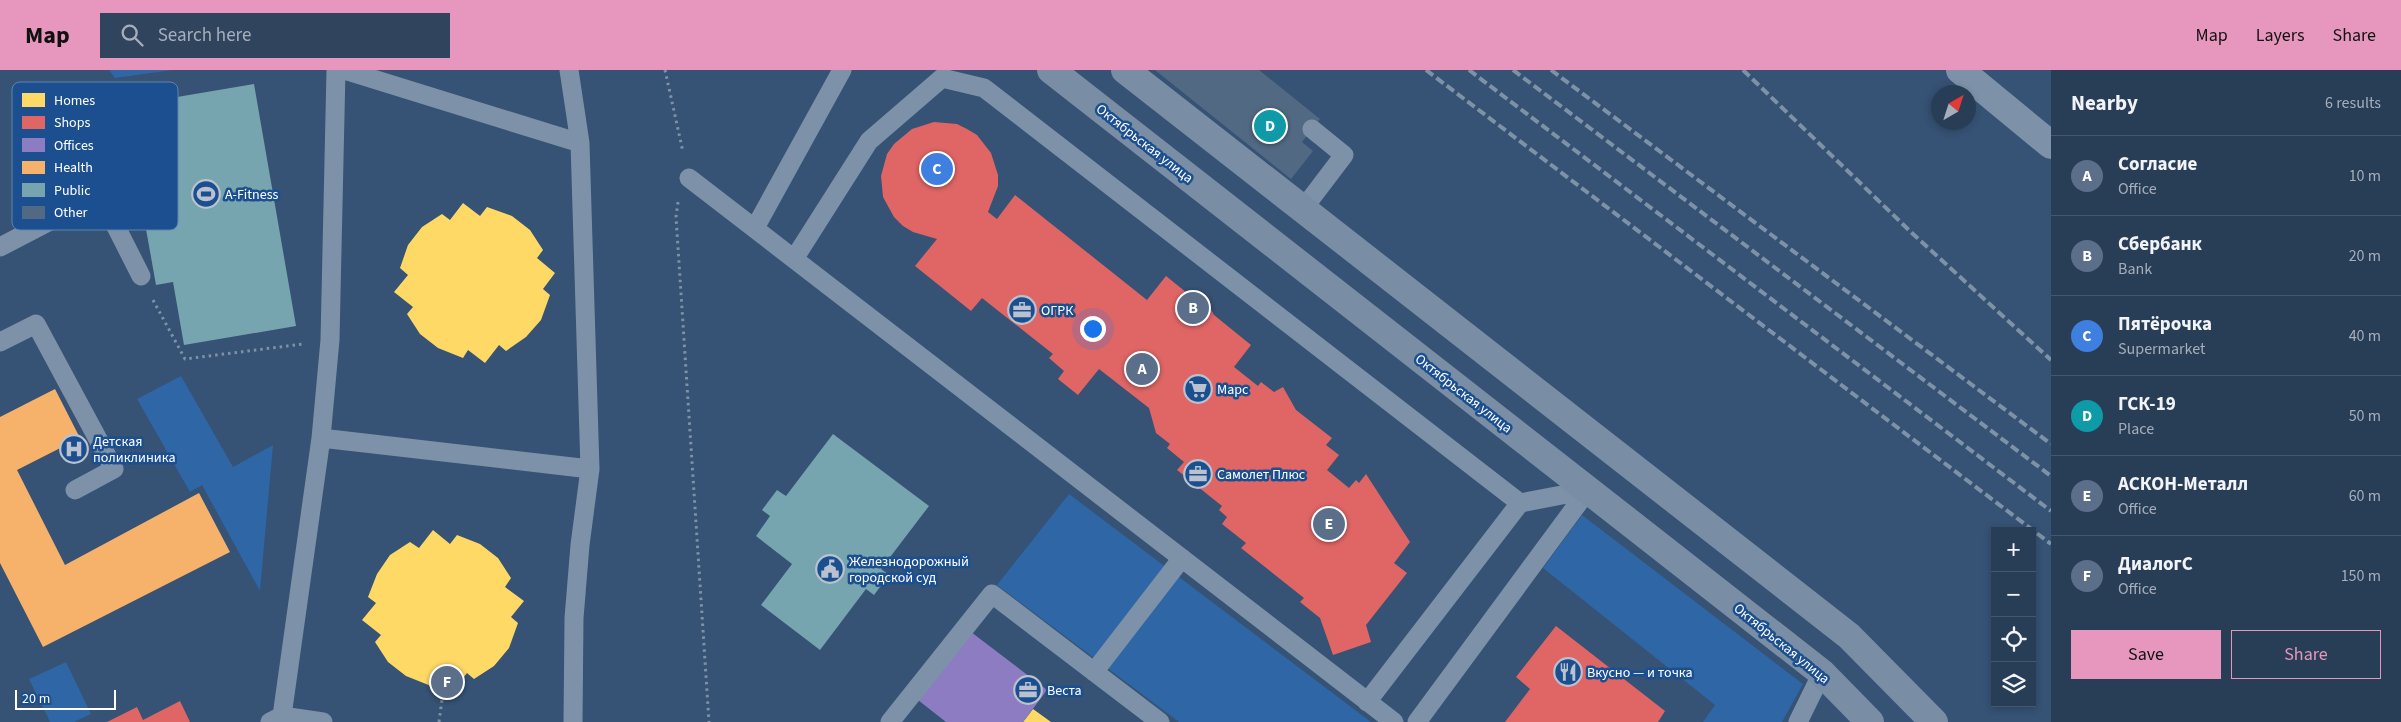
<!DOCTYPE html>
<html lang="en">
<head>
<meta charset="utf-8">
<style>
  :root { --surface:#283e57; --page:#30455d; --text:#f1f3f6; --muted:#a5aeba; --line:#44576d; --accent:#e797bd }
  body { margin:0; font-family:"Source Sans 3",sans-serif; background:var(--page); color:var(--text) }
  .controls { position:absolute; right:15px; bottom:15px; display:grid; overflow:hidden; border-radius:0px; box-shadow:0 2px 8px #0003 }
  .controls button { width:45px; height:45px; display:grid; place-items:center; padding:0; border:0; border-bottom:1px solid var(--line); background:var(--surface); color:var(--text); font:25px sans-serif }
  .compass { position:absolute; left:1931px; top:15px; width:45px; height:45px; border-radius:50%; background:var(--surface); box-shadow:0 2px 8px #0003; rotate:39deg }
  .scale { position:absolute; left:15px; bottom:12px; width:101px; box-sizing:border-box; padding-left:5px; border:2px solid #fff; border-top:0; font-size:14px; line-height:18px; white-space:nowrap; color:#fff; -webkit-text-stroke:4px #1b4f8f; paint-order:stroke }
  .you { position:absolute; left:1092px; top:258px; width:18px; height:18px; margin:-12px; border:4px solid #fff; border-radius:50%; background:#1a73e8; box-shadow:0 0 0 8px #1a73e833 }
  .badge { display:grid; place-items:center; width:32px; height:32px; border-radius:50%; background:var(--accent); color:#fff; font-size:16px; font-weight:700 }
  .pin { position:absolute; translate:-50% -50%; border:2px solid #fff; box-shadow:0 1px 5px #0006 }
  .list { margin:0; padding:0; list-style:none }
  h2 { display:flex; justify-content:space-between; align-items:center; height:65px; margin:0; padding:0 20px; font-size:21px }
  h2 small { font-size:16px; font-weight:400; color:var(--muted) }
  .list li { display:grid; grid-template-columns:32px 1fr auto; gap:15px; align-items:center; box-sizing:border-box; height:80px; padding:0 20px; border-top:1px solid var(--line) }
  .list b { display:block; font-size:19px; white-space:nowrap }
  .list p { margin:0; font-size:16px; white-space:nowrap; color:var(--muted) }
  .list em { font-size:16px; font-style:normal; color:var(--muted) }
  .actions { display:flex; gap:10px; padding:15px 20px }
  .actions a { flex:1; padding:11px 0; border:1px solid var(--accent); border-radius:0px; text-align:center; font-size:18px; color:var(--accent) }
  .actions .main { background:var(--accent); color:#111 }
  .icon { flex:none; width:28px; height:28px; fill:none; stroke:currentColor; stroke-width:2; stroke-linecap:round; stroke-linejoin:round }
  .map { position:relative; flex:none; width:2051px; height:652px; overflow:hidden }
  header { display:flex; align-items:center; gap:30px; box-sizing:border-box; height:70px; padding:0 25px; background:var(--accent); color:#111 }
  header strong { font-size:24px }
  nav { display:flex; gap:28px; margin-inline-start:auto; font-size:18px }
  .search { width:350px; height:45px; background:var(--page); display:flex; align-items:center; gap:12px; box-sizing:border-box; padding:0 18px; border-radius:0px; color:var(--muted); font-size:19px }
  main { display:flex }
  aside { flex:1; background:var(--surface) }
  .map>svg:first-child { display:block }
</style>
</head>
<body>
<header>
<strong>Map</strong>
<div class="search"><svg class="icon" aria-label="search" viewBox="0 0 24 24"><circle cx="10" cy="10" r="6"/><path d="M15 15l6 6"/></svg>Search here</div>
<nav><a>Map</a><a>Layers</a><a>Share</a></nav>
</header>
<main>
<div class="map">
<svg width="2051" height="652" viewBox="0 0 2051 652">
  <rect width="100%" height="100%" fill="#365274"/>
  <path fill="#2f66a5" d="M109,0H173L115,8Z
    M181,306L233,397L273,375L260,521L202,415L190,422L137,329Z
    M1069,424L1371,652H1179L997,515Z
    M1582,445L1803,614L1782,652H1703L1715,635L1543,498Z
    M66,592L91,644L74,652H50L29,609Z"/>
  <path fill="#ffd966" d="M463,133L480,146L487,137L512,146L530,160L543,180L537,188L555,203L543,219L550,225L541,250L526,267L506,281L499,275L485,293L468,280L463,288L438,278L420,264L407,244L413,237L394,222L408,205L400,198L408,175L422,157L442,144L450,150Z
    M433,460L450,474L457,465L480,474L498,488L511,508L505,517L524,531L511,547L518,553L509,578L494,596L474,609L467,603L453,621L436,609L431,616L406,606L388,592L375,572L381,565L362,550L376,533L368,527L377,504L390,485L410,472L419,478Z
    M1033,639L1051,652H1023Z"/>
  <path fill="#e06666" d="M934,52L957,54L967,59L977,65L991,83L998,105V116L988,142L997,149L1015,125L1147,230L1166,206L1192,227L1201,222L1214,245L1251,275L1234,297L1258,316L1261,312L1274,322L1283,317L1296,340L1332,368L1326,375L1339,385L1327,400L1349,418L1356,410L1359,413L1366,404L1410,472L1394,493L1407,503L1366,555L1371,572L1333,585L1320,548L1300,532L1304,528L1241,478L1246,473L1222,454L1227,447L1219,440L1222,436L1177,400L1184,392L1167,378L1170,374L1156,363L1149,338L1099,299L1078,325L1058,309L1064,301L1049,288L1053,284L982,228L971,241L915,196L937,169L913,162L903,156L894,147L883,127L881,106L887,84L894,74L912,59Z
    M1556,556L1665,641L1658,652H1505L1530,619L1516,607Z
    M180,631L190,652H107L137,637L143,650Z"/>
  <path fill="#8e7cc3" d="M971,562L1047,620L1023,652H946L918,630Z"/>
  <path fill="#f6b26b" d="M55,319L80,368L17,400L65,495L199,423L230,482L43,577L0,493V347Z"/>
  <path fill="#76a5af" d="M254,14L296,256L184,275L173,212L156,215L124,36Z
    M833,364L929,436L881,499L889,505L874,525L866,519L820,580L761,535L792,494L756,466L770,446L762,440L777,420L786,426Z"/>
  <path fill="#526984" d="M1155,0H1259L1320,49L1302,72L1313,81L1291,109Z"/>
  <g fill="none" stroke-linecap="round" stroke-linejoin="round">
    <path stroke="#7d92a8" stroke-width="3" stroke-dasharray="2.5 4" stroke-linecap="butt" d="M665,0L683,82
      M678,132L676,147L709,652
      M153,230L185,289L303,274
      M439,652L444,615"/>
    <path stroke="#7d92a8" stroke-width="19" d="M344,0L580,73L590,399L580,475L574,548L573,652
      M569,0L580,73
      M689,108L1394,652
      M1303,139L1344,85L1312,59
      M755,158L842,0
      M0,177L100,125L141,206
      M794,189L869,71L942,8L984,18L1520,433L1588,420
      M0,272L36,254L114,399L75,420
      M321,368L590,399
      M1094,602L1182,488
      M1367,632L1520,433
      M270,652L282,646L323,652
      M285,652L282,646L321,368L330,270L336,0
      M890,652L992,524L1160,652
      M1417,652L1588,420
      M1798,652L1822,603"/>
    <path stroke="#7d92a8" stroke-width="28" d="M1960,0L2051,75"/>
    <path stroke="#798da4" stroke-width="28" d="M1051,0L1822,603L1870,652
      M1125,0L1849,566L1934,652"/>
    <path stroke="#7e92a7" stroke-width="4" stroke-dasharray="9 4" stroke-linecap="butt" d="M1426,0L2051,474
      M1469,0L2051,441
      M1513,0L2051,406
      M1551,0L2051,374
      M1743,0L1913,164L2051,290"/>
  </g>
  <defs>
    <symbol id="stadium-ring" viewBox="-11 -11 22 22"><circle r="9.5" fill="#1b4f8f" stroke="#b9c2ce" stroke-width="1.5"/><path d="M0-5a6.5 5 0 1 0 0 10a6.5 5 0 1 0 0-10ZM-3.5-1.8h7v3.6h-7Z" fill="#b9c2ce"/></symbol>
    <symbol id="office-ring" viewBox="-11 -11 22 22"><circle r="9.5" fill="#1b4f8f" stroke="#b9c2ce" stroke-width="1.5"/><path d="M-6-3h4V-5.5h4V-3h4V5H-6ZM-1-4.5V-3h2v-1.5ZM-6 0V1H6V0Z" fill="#b9c2ce"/></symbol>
    <symbol id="supermarket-ring" viewBox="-11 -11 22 22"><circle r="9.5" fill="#1b4f8f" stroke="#b9c2ce" stroke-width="1.5"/><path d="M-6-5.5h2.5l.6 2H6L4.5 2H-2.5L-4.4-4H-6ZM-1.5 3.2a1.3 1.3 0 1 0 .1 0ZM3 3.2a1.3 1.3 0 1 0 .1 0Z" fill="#b9c2ce"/></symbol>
    <symbol id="hospital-ring" viewBox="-11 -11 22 22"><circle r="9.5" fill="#1b4f8f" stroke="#b9c2ce" stroke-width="1.5"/><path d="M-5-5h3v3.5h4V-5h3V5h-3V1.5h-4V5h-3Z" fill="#b9c2ce"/></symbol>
    <symbol id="civic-ring" viewBox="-11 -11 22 22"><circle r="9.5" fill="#1b4f8f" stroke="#b9c2ce" stroke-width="1.5"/><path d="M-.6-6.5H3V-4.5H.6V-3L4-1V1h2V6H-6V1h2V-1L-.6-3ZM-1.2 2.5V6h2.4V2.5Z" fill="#b9c2ce"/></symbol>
    <symbol id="restaurant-ring" viewBox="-11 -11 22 22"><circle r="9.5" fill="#1b4f8f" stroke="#b9c2ce" stroke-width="1.5"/><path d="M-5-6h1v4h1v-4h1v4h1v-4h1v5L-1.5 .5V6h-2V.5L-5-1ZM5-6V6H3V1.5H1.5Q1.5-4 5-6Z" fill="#b9c2ce"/></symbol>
  </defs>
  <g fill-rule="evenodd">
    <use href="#stadium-ring" x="190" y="108" width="32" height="32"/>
    <use href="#office-ring" x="1006" y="224" width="32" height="32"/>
    <use href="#supermarket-ring" x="1182" y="303" width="32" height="32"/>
    <use href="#hospital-ring" x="58" y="363" width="32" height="32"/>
    <use href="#office-ring" x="1182" y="388" width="32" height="32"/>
    <use href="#civic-ring" x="814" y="483" width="32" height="32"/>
    <use href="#restaurant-ring" x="1552" y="586" width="32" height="32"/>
    <use href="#office-ring" x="1012" y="604" width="32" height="32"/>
  </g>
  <g text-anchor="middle" stroke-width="5" stroke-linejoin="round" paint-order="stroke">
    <g font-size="14" fill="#fff" stroke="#1b4f8f">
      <text transform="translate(1145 73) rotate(38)" y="5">Октябрьская улица</text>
      <text transform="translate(1464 323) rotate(38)" y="5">Октябрьская улица</text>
      <text transform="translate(1782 573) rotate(39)" y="5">Октябрьская улица</text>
    </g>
    <g font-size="14" fill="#fff" stroke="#1b4f8f" text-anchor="start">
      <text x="225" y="129">A-Fitness</text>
      <text x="1041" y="245">ОГРК</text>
      <text x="1217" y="324">Марс</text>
      <text x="93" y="376">Детская<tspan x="93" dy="16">поликлиника</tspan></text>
      <text x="1217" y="409">Самолет Плюс</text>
      <text x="849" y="496">Железнодорожный<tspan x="849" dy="16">городской суд</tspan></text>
      <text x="1587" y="607">Вкусно — и точка</text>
      <text x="1047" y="625">Веста</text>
    </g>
  </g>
  <rect x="12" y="12" width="166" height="148" rx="8" fill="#1b4f8f" stroke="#5f84b1" stroke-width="1"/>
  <rect x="22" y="23" width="23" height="14" fill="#ffd966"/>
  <rect x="22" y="46" width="23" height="13" fill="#e06666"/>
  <rect x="22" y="68" width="23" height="14" fill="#8e7cc3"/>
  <rect x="22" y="91" width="23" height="13" fill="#f6b26b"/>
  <rect x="22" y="113" width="23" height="14" fill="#76a5af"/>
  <rect x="22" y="136" width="23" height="13" fill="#526984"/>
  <g font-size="14" fill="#fff">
    <text x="54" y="35">Homes</text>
    <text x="54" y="57">Shops</text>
    <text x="54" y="80">Offices</text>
    <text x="54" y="102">Health</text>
    <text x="54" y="125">Public</text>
    <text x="54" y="147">Other</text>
  </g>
</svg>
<div class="controls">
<button>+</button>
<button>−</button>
<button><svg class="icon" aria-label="locate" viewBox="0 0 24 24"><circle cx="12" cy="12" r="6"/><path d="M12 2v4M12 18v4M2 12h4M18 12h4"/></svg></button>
<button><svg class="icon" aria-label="layers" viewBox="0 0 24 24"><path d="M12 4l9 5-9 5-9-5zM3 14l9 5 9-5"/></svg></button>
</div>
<svg class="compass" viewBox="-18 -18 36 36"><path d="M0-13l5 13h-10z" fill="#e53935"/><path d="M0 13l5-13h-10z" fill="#a5aeba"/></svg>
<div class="scale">20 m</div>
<div class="you"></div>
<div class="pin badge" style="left:1142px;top:299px;background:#5c6f8a">A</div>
<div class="pin badge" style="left:1193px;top:238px;background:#5c6f8a">B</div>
<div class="pin badge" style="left:937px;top:99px;background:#3f7fe0">C</div>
<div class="pin badge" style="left:1270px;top:56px;background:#0f9aa8">D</div>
<div class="pin badge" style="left:1329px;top:454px;background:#5c6f8a">E</div>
<div class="pin badge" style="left:447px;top:612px;background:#5c6f8a">F</div>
</div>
<aside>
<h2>Nearby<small>6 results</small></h2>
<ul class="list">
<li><span class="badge" style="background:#5c6f8a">A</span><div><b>Согласие</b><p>Office</p></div><em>10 m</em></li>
<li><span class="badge" style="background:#5c6f8a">B</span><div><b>Сбербанк</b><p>Bank</p></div><em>20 m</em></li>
<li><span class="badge" style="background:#3f7fe0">C</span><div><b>Пятёрочка</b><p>Supermarket</p></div><em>40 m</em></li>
<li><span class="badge" style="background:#0f9aa8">D</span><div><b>ГСК-19</b><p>Place</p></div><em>50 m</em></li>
<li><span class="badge" style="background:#5c6f8a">E</span><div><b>АСКОН-Металл</b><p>Office</p></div><em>60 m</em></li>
<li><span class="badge" style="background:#5c6f8a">F</span><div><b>ДиалогС</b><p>Office</p></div><em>150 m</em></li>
</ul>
<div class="actions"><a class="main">Save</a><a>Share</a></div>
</aside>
</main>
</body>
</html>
